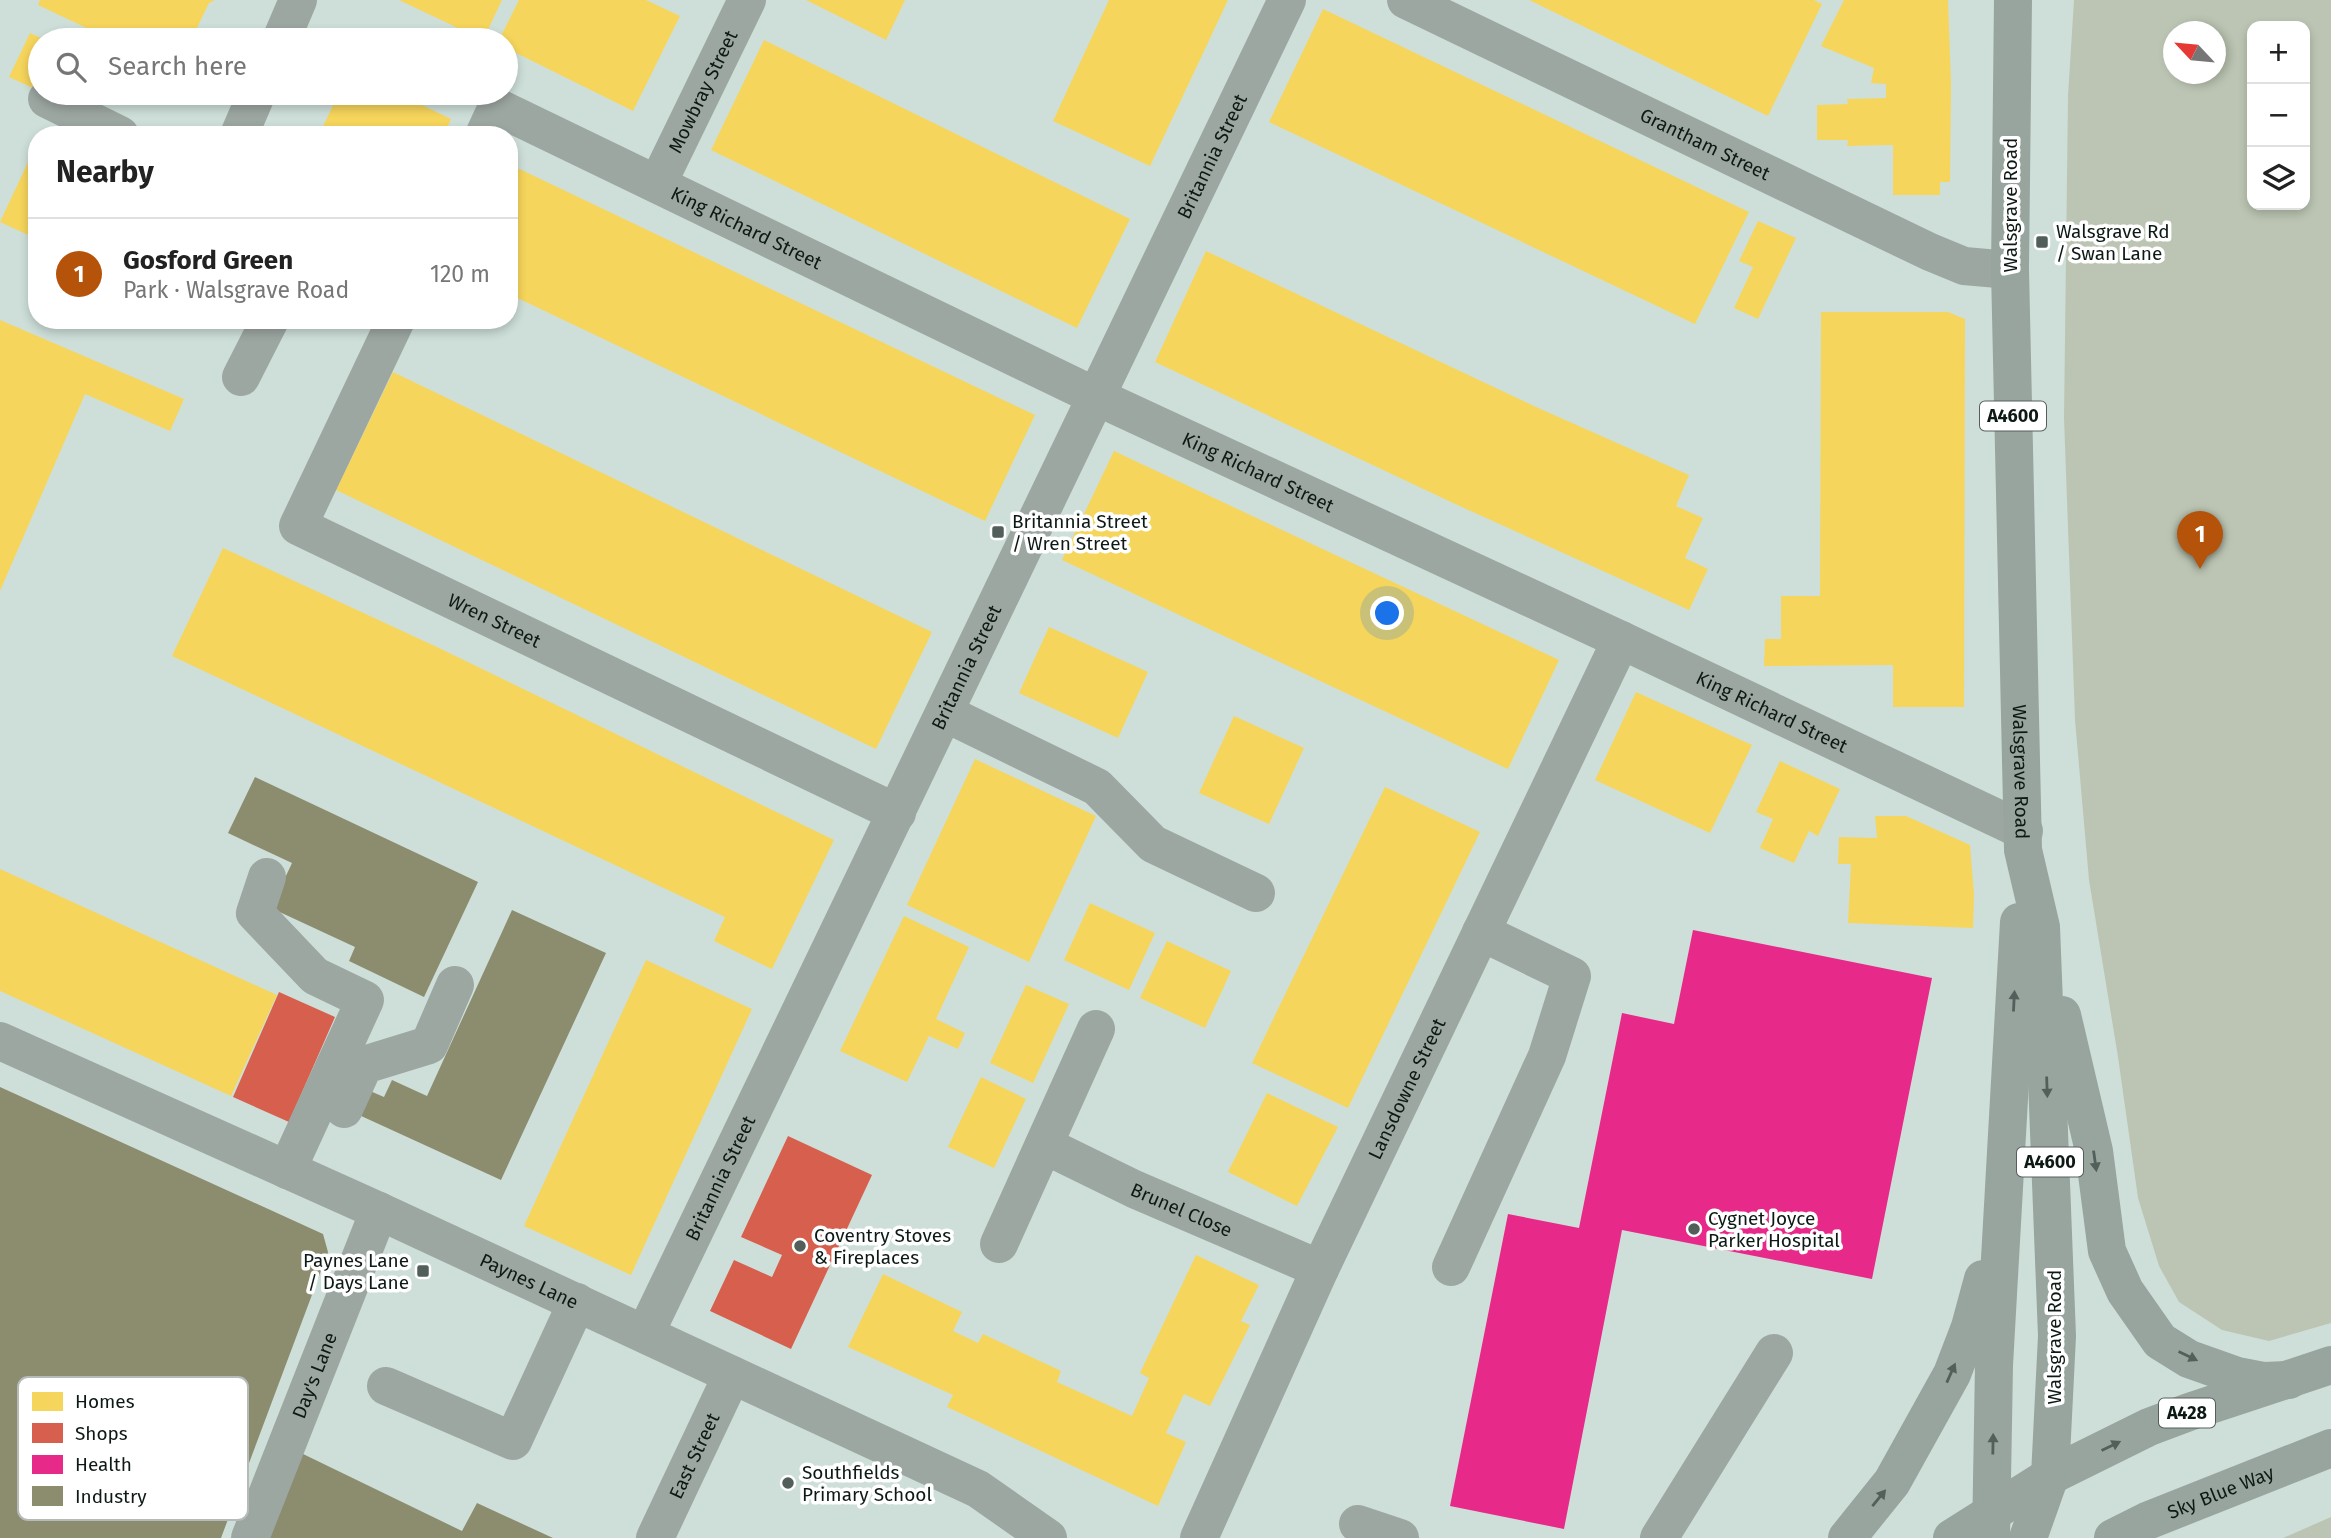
<!DOCTYPE html>
<html lang="en">
<head>
<meta charset="utf-8">
<style>
  :root { --surface:#fff; --page:#f6f6f6; --text:#222; --muted:#767676; --line:#e0e0e0; --accent:#b45309 }
  body { margin:0; font-family:"Fira Sans",sans-serif; background:var(--page); color:var(--text) }
  .controls { position:absolute; right:21px; top:21px; display:grid; overflow:hidden; border-radius:14px; box-shadow:0 4px 10px #0003 }
  .controls button { width:63px; height:63px; display:grid; place-items:center; padding:0; border:0; border-bottom:2px solid var(--line); background:var(--surface); color:var(--text); font:35px sans-serif }
  .compass { position:absolute; left:2163px; top:21px; width:63px; height:63px; border-radius:50%; background:var(--surface); box-shadow:0 4px 10px #0003; rotate:296deg }
  .you { position:absolute; left:1388px; top:614px; width:24px; height:24px; margin:-18px; border:5px solid #fff; border-radius:50%; background:#1a73e8; box-shadow:0 0 0 10px #1a73e833 }
  .badge { display:grid; place-items:center; width:46px; height:46px; border-radius:50%; background:var(--accent); color:#fff; font-size:23px; font-weight:700 }
  .pin { position:absolute; translate:-50% -58px; filter:drop-shadow(0 2px 4px #0008) }
  .pin::after { content:''; position:absolute; top:37px; width:24px; height:21px; background:inherit; clip-path:polygon(0 0,100% 0,50% 100%) }
  .list { margin:0; padding:0; list-style:none }
  h2 { display:flex; justify-content:space-between; align-items:center; height:91px; margin:0; padding:0 28px; font-size:30px }
  h2 small { font-size:23px; font-weight:400; color:var(--muted) }
  .list li { display:grid; grid-template-columns:46px 1fr auto; gap:21px; align-items:center; box-sizing:border-box; height:112px; padding:0 28px; border-top:2px solid var(--line) }
  .list b { display:block; font-size:26px; white-space:nowrap }
  .list p { margin:0; font-size:23px; white-space:nowrap; color:var(--muted) }
  .list em { font-size:23px; font-style:normal; color:var(--muted) }
  .icon { flex:none; width:38px; height:38px; fill:none; stroke:currentColor; stroke-width:2; stroke-linecap:round; stroke-linejoin:round }
  .map { position:relative; flex:none; width:2331px; height:1538px; overflow:hidden }
  .search { position:absolute; background:var(--surface); box-shadow:0 4px 10px #0003; left:28px; top:28px; width:490px; height:77px; display:flex; align-items:center; gap:18px; box-sizing:border-box; padding:0 24px; border-radius:38px; color:var(--muted); font-size:26px }
  .panel { position:absolute; background:var(--surface); box-shadow:0 4px 10px #0003; left:28px; top:126px; width:490px; height:203px; border-radius:28px }
  .map>svg:first-child { display:block }
</style>
</head>
<body>
<div class="map">
<svg width="2331" height="1538" viewBox="0 0 2331 1538">
  <rect width="100%" height="100%" fill="#cedfd9"/>
  <path fill="#bcc5b3" fill-rule="evenodd" d="M2074,0H2331V1323L2269,1341L2222,1330L2179,1302L2159,1266L2138,1198L2118,1057L2089,880L2075,720L2064,418L2068,96ZM2252,26H2305V205H2252ZM2174,32H2216V74H2174Z
    M2331,1517V1538H2283Z"/>
  <path fill="#f6d55c" d="M40,0H215L209,3L191,40H112L38,5Z
    M399,0H502L483,40Z
    M519,0H646L680,16L633,111L506,48V40H499Z
    M806,0H905L886,40Z
    M1109,0H1228L1150,166L1053,121Z
    M1529,0H1814L1822,4L1768,116Z
    M1844,0H1948L1951,83L1950,182H1940V195H1893V145L1847,146L1848,140H1817V105L1848,104L1847,99L1886,98V84L1871,83L1874,68L1821,46Z
    M1323,9L1749,212L1695,324L1269,122Z
    M30,33L45,40H40V79L35,89L9,77Z
    M764,40L1130,219L1077,328L711,150Z
    M333,93H397L451,119L444,135H319L335,101Z
    M37,143V239L0,222Z
    M509,164L1035,415L985,521L509,294Z
    M1758,221L1796,238L1758,319L1734,308L1753,267L1739,261Z
    M1206,251L1536,407L1689,475L1676,506L1703,518L1685,558L1708,569L1689,610L1453,503L1155,362Z
    M1821,312H1948L1965,319L1964,707H1893V665L1764,666L1765,639H1781V596H1820Z
    M0,320L184,399L170,431L85,394L0,591Z
    M393,372L932,632L876,749L336,490Z
    M1114,451L1559,660L1508,769L1062,560Z
    M223,548L439,648L834,840L772,969L714,941L725,917L172,656Z
    M1049,627L1148,672L1118,738L1019,693Z
    M1636,692L1752,745L1710,833L1595,780Z
    M1234,716L1304,748L1269,824L1199,793Z
    M975,759L1096,816L1029,962L907,905Z
    M1780,761L1840,789L1818,836L1809,831L1794,863L1760,848L1773,819L1756,812Z
    M1385,787L1480,832L1348,1108L1252,1063Z
    M1875,816H1906L1970,845L1974,895L1973,928L1848,923L1851,864H1838L1839,837L1877,838Z
    M0,869L277,995L231,1096L0,991Z
    M1090,903L1155,933L1129,990L1064,960Z
    M904,916L969,947L936,1019L965,1033L958,1049L929,1036L907,1082L840,1051Z
    M1167,941L1231,971L1205,1028L1140,998Z
    M646,960L752,1009L631,1275L524,1226Z
    M1026,985L1069,1004L1033,1083L990,1063Z
    M981,1077L1026,1099L994,1168L948,1147Z
    M1267,1093L1338,1127L1297,1206L1228,1172Z
    M1196,1255L1259,1285L1241,1321L1250,1325L1210,1406L1184,1394L1166,1433L1186,1442L1158,1506L947,1407L953,1395L848,1347L883,1274L962,1312L953,1331L978,1343L983,1334L1061,1371L1057,1382L1132,1416L1149,1378L1140,1373Z"/>
  <path fill="#d6604d" d="M279,992L335,1017L289,1122L233,1097Z
    M788,1136L872,1175L791,1349L710,1311L734,1260L772,1277L782,1255L741,1237Z"/>
  <path fill="#e7298a" d="M1693,930L1932,978L1872,1279L1622,1230L1564,1529L1450,1506L1508,1214L1579,1228L1622,1013L1674,1024Z"/>
  <path fill="#8c8c6e" d="M255,777L478,882L424,997L349,961L355,947L271,908L292,863L228,833Z
    M512,910L606,953L501,1180L359,1115L370,1091L384,1097L392,1080L427,1096Z
    M0,1087L323,1234L328,1252L221,1538H0Z
    M301,1453L462,1531L477,1503L553,1538H267Z"/>
  <g fill="none" stroke-linecap="round" stroke-linejoin="round">
    <g stroke="#9da7a2" stroke-width="38">
      <path id="s1" d="M1406,0L1930,252L1964,266L2010,270"/>
      <path d="M281,40L298,0"/>
      <path d="M47,99L120,135"/>
      <path d="M239,135L257,93"/>
      <path id="s2" d="M484,135L497,107L1097,397L1621,640L2024,831"/>
      <path id="s3" d="M658,183L747,0"/>
      <path id="s4" d="M396,320L298,526L897,813"/>
      <path d="M241,377L270,320"/>
      <path d="M945,713L1097,787L1153,844L1256,893"/>
      <path d="M267,877L255,913L315,976L365,1000L287,1170"/>
      <path id="s5" d="M0,1041L379,1211L978,1489L1048,1538"/>
      <path d="M344,1109L364,1065L429,1045L455,985"/>
      <path id="s6" d="M1044,1145L1134,1189L1320,1269"/>
      <path d="M999,1244L1096,1029"/>
      <path d="M1451,1267L1547,1056L1572,976L1481,932"/>
      <path id="s7" d="M645,1334L1287,0"/>
      <path d="M386,1386L513,1441L577,1302"/>
      <path d="M1358,1524L1400,1538"/>
      <path id="s8" d="M250,1538L379,1211"/>
      <path id="s9" d="M655,1538L732,1375"/>
      <path id="s10" d="M1199,1538L1320,1269L1621,640"/>
      <path d="M1659,1538L1774,1353"/>
    </g>
    <g stroke="#98a59e" stroke-width="38">
      <path id="s11" d="M2013,0L2010,270L2023,850L2041,927L2057,1336L2050,1476L2028,1538"/>
      <path d="M2062,1015L2094,1151L2107,1251L2125,1291L2160,1341L2189,1359L2237,1376L2263,1381L2289,1380"/>
      <path d="M1847,1538L1892,1482L1952,1374L1970,1327L1983,1279"/>
      <path d="M1952,1538L2050,1476L2149,1427L2189,1412L2331,1365"/>
      <path d="M1991,1538L1994,1365L2019,922"/>
      <path id="s12" d="M2113,1538L2147,1521L2331,1448"/>
    </g>
  </g>
  <defs><path id="oneway-solid" d="M-6-.8H1V-3.2L6.5 0L1 3.2V.8H-6Z" transform="scale(1.75)"/></defs>
  <g fill="#525f5a">
    <use href="#oneway-solid" transform="translate(2014 1001) rotate(-87)"/>
    <use href="#oneway-solid" transform="translate(2047 1087) rotate(88)"/>
    <use href="#oneway-solid" transform="translate(2095 1161) rotate(82)"/>
    <use href="#oneway-solid" transform="translate(2188 1356) rotate(26)"/>
    <use href="#oneway-solid" transform="translate(1951 1373) rotate(-66)"/>
    <use href="#oneway-solid" transform="translate(1993 1444) rotate(-89)"/>
    <use href="#oneway-solid" transform="translate(2111 1446) rotate(-26)"/>
    <use href="#oneway-solid" transform="translate(1879 1498) rotate(-51)"/>
  </g>
  <g fill="#515e5a" stroke="#fff" stroke-width="2.5">
    <rect x="2035" y="235" width="14" height="14" rx="3.5"/>
    <rect x="991" y="525" width="14" height="14" rx="3.5"/>
    <circle cx="1694" cy="1229" r="7"/>
    <circle cx="800" cy="1246" r="7"/>
    <rect x="416" y="1264" width="14" height="14" rx="3.5"/>
    <circle cx="788" cy="1483" r="7"/>
  </g>
  <g text-anchor="middle" stroke-width="7" stroke-linejoin="round" paint-order="stroke">
    <g fill="#fff" stroke="#565e5b" stroke-width="2">
      <rect x="1980" y="401.5" width="66" height="29" rx="5"/>
      <rect x="2017" y="1147.5" width="66" height="29" rx="5"/>
      <rect x="2159" y="1398.5" width="56" height="29" rx="5"/>
    </g>
    <g font-size="18" font-weight="bold" fill="#0d1915">
      <text x="2013" y="422">A4600</text>
      <text x="2050" y="1168">A4600</text>
      <text x="2187" y="1419">A428</text>
    </g>
    <g font-size="19" fill="#0d1915" stroke="#fff">
      <text dy="7" stroke="none"><textPath href="#s3" startOffset="102">Mowbray Street</textPath></text>
      <text dy="7" stroke="none"><textPath href="#s1" startOffset="332">Grantham Street</textPath></text>
      <text dy="7" stroke="none"><textPath href="#s7" startOffset="1307">Britannia Street</textPath></text>
      <text transform="translate(2010 205) rotate(-90)" y="7">Walsgrave Road</text>
      <text dy="7" stroke="none"><textPath href="#s2" startOffset="308">King Richard Street</textPath></text>
      <text dy="7" stroke="none"><textPath href="#s2" startOffset="875">King Richard Street</textPath></text>
      <text dy="7" stroke="none"><textPath href="#s4" startOffset="446">Wren Street</textPath></text>
      <text dy="7" stroke="none"><textPath href="#s7" startOffset="740">Britannia Street</textPath></text>
      <text dy="7" stroke="none"><textPath href="#s2" startOffset="1442">King Richard Street</textPath></text>
      <text dy="7" stroke="none"><textPath href="#s11" startOffset="772">Walsgrave Road</textPath></text>
      <text dy="7" stroke="none"><textPath href="#s10" startOffset="495">Lansdowne Street</textPath></text>
      <text dy="7" stroke="none"><textPath href="#s7" startOffset="173">Britannia Street</textPath></text>
      <text dy="7" stroke="none"><textPath href="#s6" startOffset="152">Brunel Close</textPath></text>
      <text dy="7" stroke="none"><textPath href="#s5" startOffset="581">Paynes Lane</textPath></text>
      <text transform="translate(2054 1337) rotate(-90)" y="7">Walsgrave Road</text>
      <text dy="7" stroke="none"><textPath href="#s8" startOffset="175">Day's Lane</textPath></text>
      <text dy="7" stroke="none"><textPath href="#s9" startOffset="91">East Street</textPath></text>
      <text dy="7" stroke="none"><textPath href="#s12" startOffset="117">Sky Blue Way</textPath></text>
    </g>
    <g font-size="19" fill="#0d1915" stroke="#fff" text-anchor="start">
      <text x="2056" y="238">Walsgrave Rd<tspan x="2056" dy="22">/ Swan Lane</tspan></text>
      <text x="1012" y="528">Britannia Street<tspan x="1012" dy="22">/ Wren Street</tspan></text>
      <text x="1708" y="1225">Cygnet Joyce<tspan x="1708" dy="22">Parker Hospital</tspan></text>
      <text x="814" y="1242">Coventry Stoves<tspan x="814" dy="22">&amp; Fireplaces</tspan></text>
      <text x="409" y="1267" text-anchor="end">Paynes Lane<tspan x="409" dy="22">/ Days Lane</tspan></text>
      <text x="802" y="1479">Southfields<tspan x="802" dy="22">Primary School</tspan></text>
    </g>
  </g>
  <rect x="18" y="1377" width="230" height="143" rx="10" fill="#fff" stroke="#b6bab9" stroke-width="2"/>
  <rect x="32" y="1392" width="31" height="19" fill="#f6d55c"/>
  <rect x="32" y="1423" width="31" height="20" fill="#d6604d"/>
  <rect x="32" y="1455" width="31" height="19" fill="#e7298a"/>
  <rect x="32" y="1486" width="31" height="20" fill="#8c8c6e"/>
  <g font-size="19" fill="#0d1915">
    <text x="75" y="1408">Homes</text>
    <text x="75" y="1440">Shops</text>
    <text x="75" y="1471">Health</text>
    <text x="75" y="1503">Industry</text>
  </g>
</svg>
<div class="controls">
<button>+</button>
<button>−</button>
<button><svg class="icon" aria-label="layers" viewBox="0 0 24 24"><path d="M12 4l9 5-9 5-9-5zM3 14l9 5 9-5"/></svg></button>
</div>
<svg class="compass" viewBox="-18 -18 36 36"><path d="M0-13l5 13h-10z" fill="#e53935"/><path d="M0 13l5-13h-10z" fill="#767676"/></svg>
<div class="you"></div>
<div class="pin badge" style="left:2200px;top:569px">1</div>
<div class="search"><svg class="icon" aria-label="search" viewBox="0 0 24 24"><circle cx="10" cy="10" r="6"/><path d="M15 15l6 6"/></svg>Search here</div>
<section class="panel">
<h2>Nearby<small></small></h2>
<ul class="list">
<li><span class="badge">1</span><div><b>Gosford Green</b><p>Park · Walsgrave Road</p></div><em>120 m</em></li>
</ul>
</section>
</div>
</body>
</html>
